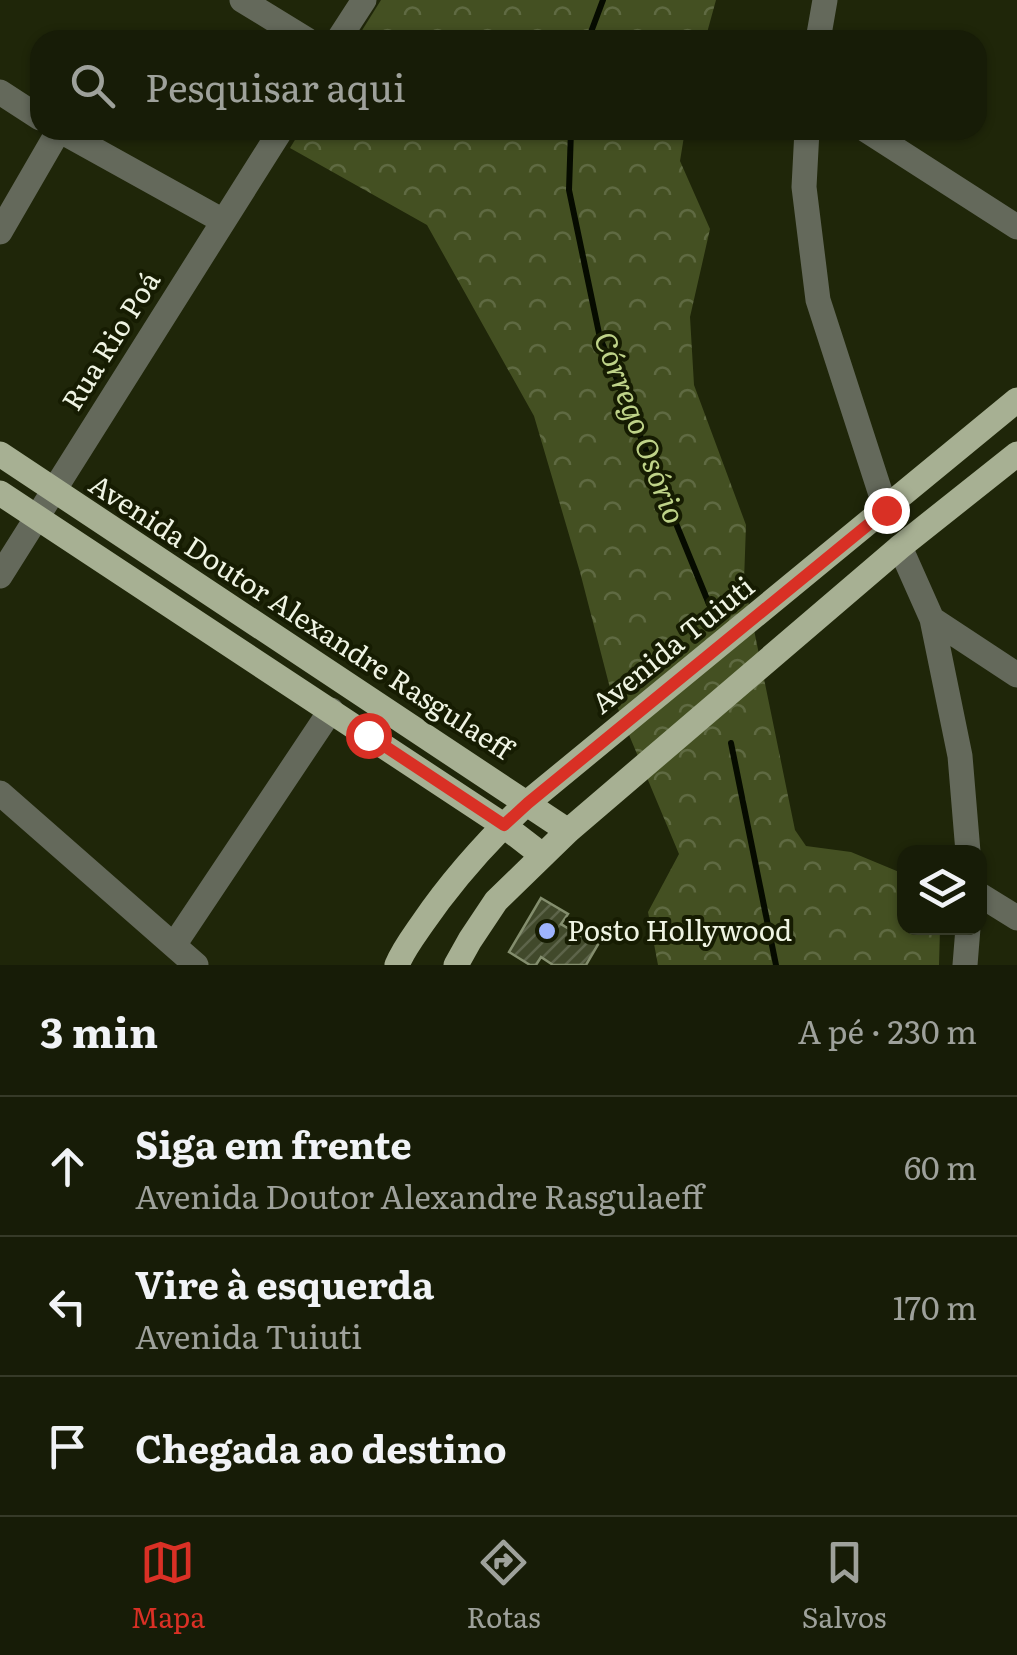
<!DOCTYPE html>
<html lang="pt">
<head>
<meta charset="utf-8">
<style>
  :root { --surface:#171c07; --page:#202511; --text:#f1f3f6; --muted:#9ea19b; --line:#363a28; --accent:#d93025 }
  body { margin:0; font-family:Literata,serif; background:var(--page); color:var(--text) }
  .controls { position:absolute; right:30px; bottom:30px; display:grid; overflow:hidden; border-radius:20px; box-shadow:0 2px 8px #0004 }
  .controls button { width:90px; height:90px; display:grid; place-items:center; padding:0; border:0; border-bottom:2px solid var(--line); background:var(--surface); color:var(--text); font:50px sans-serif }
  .stop { position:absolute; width:30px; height:30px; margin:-22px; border:8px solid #d93025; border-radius:50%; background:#fff }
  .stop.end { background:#d93025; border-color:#fff; box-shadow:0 2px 10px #0008 }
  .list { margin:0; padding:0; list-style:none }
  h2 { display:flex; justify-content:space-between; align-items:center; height:130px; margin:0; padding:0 40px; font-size:42px }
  h2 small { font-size:32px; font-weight:400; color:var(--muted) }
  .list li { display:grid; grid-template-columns:65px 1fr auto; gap:30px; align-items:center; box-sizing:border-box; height:140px; padding:0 40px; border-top:2px solid var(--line) }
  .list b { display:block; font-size:38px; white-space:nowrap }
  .list p { margin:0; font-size:32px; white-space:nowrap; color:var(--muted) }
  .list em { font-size:32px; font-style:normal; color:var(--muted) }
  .icon { flex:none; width:55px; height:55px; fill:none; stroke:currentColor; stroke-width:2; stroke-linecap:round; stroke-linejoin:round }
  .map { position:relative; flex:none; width:1017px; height:965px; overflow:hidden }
  .search { position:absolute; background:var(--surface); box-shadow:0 2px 8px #0004; left:30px; right:30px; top:30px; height:110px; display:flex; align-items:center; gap:25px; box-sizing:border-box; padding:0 35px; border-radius:30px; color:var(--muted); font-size:38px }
  .sheet { height:550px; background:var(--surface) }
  nav { display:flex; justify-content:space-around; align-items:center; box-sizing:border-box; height:140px; border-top:2px solid var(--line); background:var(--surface); font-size:28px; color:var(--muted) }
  nav a { display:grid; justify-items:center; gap:5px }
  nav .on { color:var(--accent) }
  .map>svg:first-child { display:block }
</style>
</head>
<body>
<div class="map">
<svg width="1017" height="965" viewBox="0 0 1017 965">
  <defs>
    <pattern id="forest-crowns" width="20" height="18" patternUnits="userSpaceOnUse" patternTransform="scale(2.5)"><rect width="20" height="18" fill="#445022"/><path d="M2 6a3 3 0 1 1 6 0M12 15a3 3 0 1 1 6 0" fill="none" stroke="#5f6a42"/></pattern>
    <pattern id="building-hatch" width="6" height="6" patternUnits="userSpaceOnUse" patternTransform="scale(2.5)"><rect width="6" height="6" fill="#41492b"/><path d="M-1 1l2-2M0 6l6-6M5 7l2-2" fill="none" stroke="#5d644a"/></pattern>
  </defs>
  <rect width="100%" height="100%" fill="#1f2609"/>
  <path fill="url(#forest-crowns)" d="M381,0H716L705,40H356Z
    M301,130H685L680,161L710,229L690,317L694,385L746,525L744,581L795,830L806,846L851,852L904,874V928H940L939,965H658L648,912L679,854L611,692L580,572L534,416L427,225L290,148Z"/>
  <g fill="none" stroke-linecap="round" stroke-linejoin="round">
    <path stroke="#060b00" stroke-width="6" d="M588,40L603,0
      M571,130L569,190L600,338L709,604
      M731,743L776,965"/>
  </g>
  <path fill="url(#building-hatch)" stroke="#848e6e" stroke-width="2.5" d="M541,898L568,914L561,924L581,936L588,926L603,936L586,965H553L541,957L536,965H530L509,952Z"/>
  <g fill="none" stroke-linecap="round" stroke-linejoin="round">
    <path stroke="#64695b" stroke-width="25" d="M242,0L307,40
      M338,40L364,0
      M818,40L825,0
      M0,92L40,118
      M59,130L223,221
      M807,130L804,187L818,300L886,510
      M866,130L1017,227
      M0,232L59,130
      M900,547L932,619L960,756L968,852
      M0,576L281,130
      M932,619L1017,675
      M0,793L196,965
      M980,895L1017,918
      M174,945L331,710
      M965,965L968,928"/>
    <path stroke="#a7b093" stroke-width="25" d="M0,454L568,831
      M0,493L503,825L542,855
      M397,965C403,950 413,937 422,924C452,880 489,839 527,803L1017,400
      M456,965L470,940L496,901L568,831L900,547L1017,454"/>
  </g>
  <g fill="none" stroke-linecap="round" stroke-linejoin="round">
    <path stroke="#d93025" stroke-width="12" d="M368,735L504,825L528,803L886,510"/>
  </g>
  <circle fill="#9eb4fd" stroke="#161c02" stroke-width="4" cx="547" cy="931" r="10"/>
  <g text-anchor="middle" stroke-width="8" stroke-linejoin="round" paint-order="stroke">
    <g font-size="28" fill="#eff4e3" stroke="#161c02">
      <text transform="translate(111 341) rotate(-58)" y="10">Rua Rio Poá</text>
      <text transform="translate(301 617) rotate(33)" y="10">Avenida Doutor Alexandre Rasgulaeff</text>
      <text transform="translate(673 645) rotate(-39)" y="10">Avenida Tuiuti</text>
    </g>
    <g font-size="28" fill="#eff4e3" stroke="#161c02" text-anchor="start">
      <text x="567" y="941">Posto Hollywood</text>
    </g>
    <g font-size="30" font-style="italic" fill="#bed288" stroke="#161c02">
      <text transform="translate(639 428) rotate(69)" y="10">Córrego Osório</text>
    </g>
  </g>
</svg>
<div class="controls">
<button><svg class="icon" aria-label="layers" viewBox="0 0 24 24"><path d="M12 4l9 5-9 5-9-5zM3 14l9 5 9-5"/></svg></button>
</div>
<div class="stop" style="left:368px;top:735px"></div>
<div class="stop end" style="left:886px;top:510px"></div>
<div class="search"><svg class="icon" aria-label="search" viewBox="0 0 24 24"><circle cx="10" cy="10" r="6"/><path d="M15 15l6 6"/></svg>Pesquisar aqui</div>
</div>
<section class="sheet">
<h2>3 min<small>A pé · 230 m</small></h2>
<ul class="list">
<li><svg class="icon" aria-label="ahead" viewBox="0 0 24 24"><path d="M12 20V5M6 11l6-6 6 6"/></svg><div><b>Siga em frente</b><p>Avenida Doutor Alexandre Rasgulaeff</p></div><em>60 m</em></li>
<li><svg class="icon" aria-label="left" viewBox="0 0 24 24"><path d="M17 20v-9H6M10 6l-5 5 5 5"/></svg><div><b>Vire à esquerda</b><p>Avenida Tuiuti</p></div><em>170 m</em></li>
<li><svg class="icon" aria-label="arrive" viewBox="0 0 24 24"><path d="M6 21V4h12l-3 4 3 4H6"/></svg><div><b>Chegada ao destino</b></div></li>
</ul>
</section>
<nav>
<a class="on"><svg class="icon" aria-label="map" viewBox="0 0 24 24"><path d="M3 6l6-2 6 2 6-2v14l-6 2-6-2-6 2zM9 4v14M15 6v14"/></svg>Mapa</a>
<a><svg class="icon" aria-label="directions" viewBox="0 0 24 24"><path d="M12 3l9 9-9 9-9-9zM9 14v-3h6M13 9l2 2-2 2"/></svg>Rotas</a>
<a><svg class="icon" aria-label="saved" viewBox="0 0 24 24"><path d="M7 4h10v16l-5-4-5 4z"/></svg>Salvos</a>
</nav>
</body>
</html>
